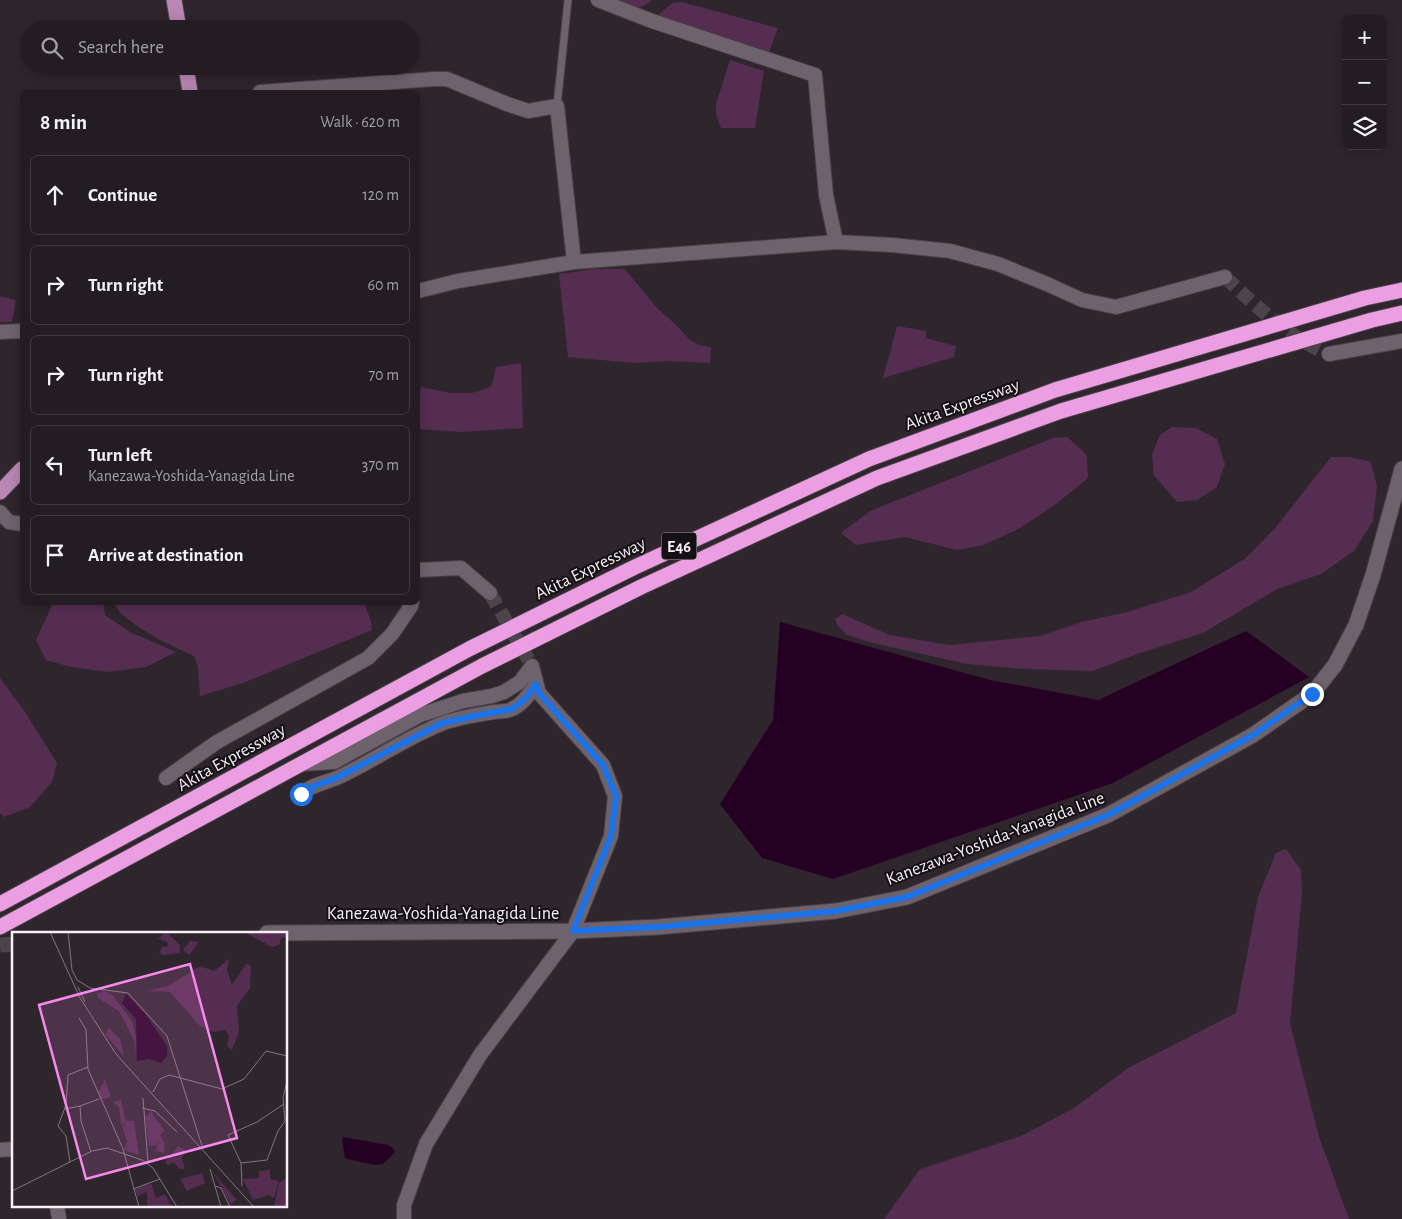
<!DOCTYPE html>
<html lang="en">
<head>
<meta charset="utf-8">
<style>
  :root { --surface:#231c22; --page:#2b252a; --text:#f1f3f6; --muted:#a3a1a5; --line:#403a40 }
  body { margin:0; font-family:"Alegreya Sans",sans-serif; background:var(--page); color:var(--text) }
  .controls { position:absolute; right:15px; top:15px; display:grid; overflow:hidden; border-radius:8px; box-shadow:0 2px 12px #0003 }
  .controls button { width:45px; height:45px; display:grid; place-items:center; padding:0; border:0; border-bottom:1px solid var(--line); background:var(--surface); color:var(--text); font:25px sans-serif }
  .stop { position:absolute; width:15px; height:15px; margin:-11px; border:4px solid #1a73e8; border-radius:50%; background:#fff }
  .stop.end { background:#1a73e8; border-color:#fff; box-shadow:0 1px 5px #0008 }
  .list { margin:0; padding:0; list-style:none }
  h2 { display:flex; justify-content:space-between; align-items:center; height:65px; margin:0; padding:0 20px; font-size:21px }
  h2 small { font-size:16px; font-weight:400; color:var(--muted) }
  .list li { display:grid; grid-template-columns:32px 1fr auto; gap:15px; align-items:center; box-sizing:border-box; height:80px; margin:0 10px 10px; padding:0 10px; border:1px solid var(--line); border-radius:8px }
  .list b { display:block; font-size:19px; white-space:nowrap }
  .list p { margin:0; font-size:16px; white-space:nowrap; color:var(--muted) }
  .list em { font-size:16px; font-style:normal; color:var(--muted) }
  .icon { flex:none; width:28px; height:28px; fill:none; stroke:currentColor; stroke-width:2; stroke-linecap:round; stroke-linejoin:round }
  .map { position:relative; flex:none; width:1402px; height:1219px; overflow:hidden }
  .search { position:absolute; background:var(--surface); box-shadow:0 2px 12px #0003; left:20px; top:20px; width:400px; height:55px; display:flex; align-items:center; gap:12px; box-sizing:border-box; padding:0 18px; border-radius:28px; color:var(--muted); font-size:19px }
  .panel { position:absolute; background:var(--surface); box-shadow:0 2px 12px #0003; left:20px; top:90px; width:400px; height:515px; border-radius:8px }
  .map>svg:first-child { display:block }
</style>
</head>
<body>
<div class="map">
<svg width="1402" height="1219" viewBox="0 0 1402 1219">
  <rect width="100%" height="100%" fill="#2f252d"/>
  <path fill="#552d51" d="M611,0H653C634,13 632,8 611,0Z
    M682,2L778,28L769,53L658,15L673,3Z
    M730,60L764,71L755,128H721L716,114V104Z
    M594,269H624L629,274L657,308L676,325L689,339L699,345L711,347L710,363L668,361L635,363L568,357L559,274Z
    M0,296L16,300L12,322H0Z
    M897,326L926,331V338L956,346L954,357L883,378Z
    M521,363L523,428L462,432L418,429V407L421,387L450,393H472L490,387L492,385L496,367Z
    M1172,427L1196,428L1217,439L1225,464L1217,487L1197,500L1177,502L1154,475L1152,454L1160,435Z
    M1067,437L1082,450L1087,456L1088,478L1056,504L1020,528L984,545L957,550L905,537L856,545L841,533L870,511L1053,438Z
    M1331,457H1350L1371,462L1377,486L1373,521L1354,551L1321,574L1277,589L1203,633L1137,654L1093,671L1025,669L967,664L873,643L847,635L837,625L835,619L842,614L890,635L949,645L1040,636L1081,622L1127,612L1191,592L1246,558L1276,527Z
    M53,603H103L105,615L130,632L176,652L146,667L108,672L71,667L46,660L36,640Z
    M114,603H364L371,621L372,630L243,683L200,696L198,667L194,656C170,645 144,633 123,615C119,612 117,607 114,603Z
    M0,678L25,712L57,763L52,782L30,807L4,817L0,813Z
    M1286,849L1301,870L1302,893L1290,1023L1319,1137L1349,1219H884L920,1169L1021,1136L1074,1108L1128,1068L1236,1013L1258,897L1276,853Z"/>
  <path fill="#260024" d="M780,622L990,680L1098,700L1246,631L1309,677L1113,783L833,879L762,858L720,804L773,720Z
    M343,1137L388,1145L393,1148L395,1152L383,1164L375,1165L347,1159L345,1158L342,1140Z"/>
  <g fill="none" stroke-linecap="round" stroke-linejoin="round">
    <path stroke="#4d434b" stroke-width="14" stroke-dasharray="14 7" stroke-linecap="butt" d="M1225,277C1257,307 1288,337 1329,354
      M490,593L532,666"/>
    <path stroke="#4d434b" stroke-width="15" stroke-dasharray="15 8" stroke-linecap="butt" d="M0,945L14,944"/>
    <defs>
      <path id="lane" d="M557,106L568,0"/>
      <path id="street" d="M598,0L652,21L815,75L826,195L836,242
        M260,92L434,79H447L507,104L528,111L557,106L574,262
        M418,291L458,281L574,262L836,242L892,245L950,251L998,264L1047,284L1082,300L1116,307L1225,277
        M0,332L22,331
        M1329,354L1402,341
        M0,512L9,522L22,524
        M418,570L461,568L490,593
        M301,764L334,762L420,715L463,701L492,696L504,692L520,682L532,666
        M166,778L217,742L368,658L392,634L411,606L412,602
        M301,794C312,784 326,783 339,777C373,761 406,738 441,724C455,718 478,715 494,712C499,711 507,712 512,709C522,705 530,693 536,685
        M0,1150L14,1149
        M57,1205L59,1219
        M404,1219V1205L426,1144L480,1055L573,931L611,836L615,796L603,765L539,693L532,666"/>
      <path id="secondary" d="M267,933L573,931L658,927L836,911L907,897L1108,815L1253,735L1312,694L1335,665L1356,625L1373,575L1402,469"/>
      <path id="primary" d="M174,0L179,29
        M186,66L190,92
        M0,492L22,469"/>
      <path id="highway" d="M0,904L469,649L635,567L869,459L1055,390L1365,298L1402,290
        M0,927L482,666L641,587L877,478L1061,411L1372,320L1402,313"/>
    </defs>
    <use href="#lane" stroke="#484047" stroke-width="9"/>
    <use href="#street" stroke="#484047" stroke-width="16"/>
    <use href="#secondary" stroke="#484047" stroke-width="17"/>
    <use href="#primary" stroke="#484047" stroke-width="17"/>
    <use href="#highway" stroke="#484047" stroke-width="17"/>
    <use href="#lane" stroke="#6e626c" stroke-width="7"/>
    <use href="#street" stroke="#6e626c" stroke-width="14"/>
    <use href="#secondary" stroke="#6e626c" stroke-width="15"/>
    <use href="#primary" stroke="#ba86b3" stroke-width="15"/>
    <use href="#highway" stroke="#ec9ee2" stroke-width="15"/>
  </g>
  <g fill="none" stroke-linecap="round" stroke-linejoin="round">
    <path stroke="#1a73e8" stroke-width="6" d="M301,794C312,784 327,783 340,776L442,723L484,714L512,709L525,699L536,684L539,693L603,765L616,796L611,836L573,931L658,927L836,911L907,897L1108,815L1253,735L1312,694"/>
  </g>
  <g text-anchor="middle" stroke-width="4" stroke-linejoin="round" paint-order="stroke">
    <rect fill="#141013" stroke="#b3adb2" stroke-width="1" x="661.5" y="532.5" width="35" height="27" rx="4"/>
    <g font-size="16" font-weight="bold" fill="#f7f0f6">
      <text x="679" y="552">E46</text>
    </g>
    <g font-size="18" fill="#f7f0f6" stroke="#141013">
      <text transform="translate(962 404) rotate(-20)" y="6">Akita Expressway</text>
      <text transform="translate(590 568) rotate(-26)" y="6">Akita Expressway</text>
      <text transform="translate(231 757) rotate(-29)" y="6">Akita Expressway</text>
      <text transform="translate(995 838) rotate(-21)" y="6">Kanezawa-Yoshida-Yanagida Line</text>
      <text x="443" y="919">Kanezawa-Yoshida-Yanagida Line</text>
    </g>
  </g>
  <g transform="translate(12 932)">
    <rect width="275" height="275" fill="#2f252d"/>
    <path d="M154,0L168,13V21L152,23L147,21L150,15L156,14L155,10L146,7ZM232,0H275V5L269,6L267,13L260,15ZM178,9L187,10L177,23L171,18ZM217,27L215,38L220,53L234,32L239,33L238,56L225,74L227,100L220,118L215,114L217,103L213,98L202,100L188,94L158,60L136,59L158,53L188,34L202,39ZM93,59L101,64L120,89L124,105L123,123L122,108L107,79L86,66L85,61ZM97,96L108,107L112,125L93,102ZM93,147L99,165L89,168L86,161ZM109,168L114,189H122L127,223L112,218L115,209L110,194L114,193L109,192L107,175L101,170ZM139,180L153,199L148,203L153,211L152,221L143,219L148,207L144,213L137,214L133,185ZM166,214L175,219L170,225L173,237H167L162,230L156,233L153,231ZM258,238V247L267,249L262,266L257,263L241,268L231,247L247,246V239ZM190,241L193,251L175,259L168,247ZM202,241L210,251L225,268L218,272ZM275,246V275H262L267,251ZM139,251L144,266L153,262L160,275H135V260L125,264L123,257Z" fill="#552d51"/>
    <path d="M114,62L134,83L155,114V124L149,131L137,127L125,129L124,87L110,71Z" fill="#260024"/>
    <path fill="none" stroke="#7f767d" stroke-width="1" d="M38,0L68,66L104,122L242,275M56,0L60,38L65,48L78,56L116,61L155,104L190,214M66,55L73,70M67,86L74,98L76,137L111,217L127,275M141,160L148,147L157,143L210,157L232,147L254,119L275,124M131,166L136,231M130,176L143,179L165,200M53,177L68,174M79,220L69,189L68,174L87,167M58,230L54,204L46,194L54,173L56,143L76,135M229,231L216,203L245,190L272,172M198,237L209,275M203,254L209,256L218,275M230,254L229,231L255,228L266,199L273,189L271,166L275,149M121,257L148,247M0,259L80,219L95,216L130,228L141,236L165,275"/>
    <path fill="#f788ec" fill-opacity="0.15" stroke="#f788ec" stroke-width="2.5" d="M178,32L225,206L74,247L27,73Z"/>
    <rect width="275" height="275" fill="none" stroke="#f7f0f6" stroke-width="2.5"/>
  </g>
</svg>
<div class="controls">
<button>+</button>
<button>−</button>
<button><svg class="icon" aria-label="layers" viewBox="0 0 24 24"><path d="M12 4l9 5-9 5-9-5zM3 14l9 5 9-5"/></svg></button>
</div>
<div class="stop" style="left:301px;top:794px"></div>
<div class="stop end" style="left:1312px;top:694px"></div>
<div class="search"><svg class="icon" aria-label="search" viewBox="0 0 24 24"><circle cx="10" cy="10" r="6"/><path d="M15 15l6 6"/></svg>Search here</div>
<section class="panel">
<h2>8 min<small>Walk · 620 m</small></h2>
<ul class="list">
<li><svg class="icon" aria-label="ahead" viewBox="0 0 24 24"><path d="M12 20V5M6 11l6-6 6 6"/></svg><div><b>Continue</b></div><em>120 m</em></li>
<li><svg class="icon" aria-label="right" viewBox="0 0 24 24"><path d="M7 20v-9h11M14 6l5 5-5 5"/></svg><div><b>Turn right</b></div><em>60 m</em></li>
<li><svg class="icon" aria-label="right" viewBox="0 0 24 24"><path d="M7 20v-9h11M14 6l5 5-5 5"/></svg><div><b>Turn right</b></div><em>70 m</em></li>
<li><svg class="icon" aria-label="left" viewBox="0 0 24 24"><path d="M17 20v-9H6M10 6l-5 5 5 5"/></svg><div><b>Turn left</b><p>Kanezawa-Yoshida-Yanagida Line</p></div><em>370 m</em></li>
<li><svg class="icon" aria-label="arrive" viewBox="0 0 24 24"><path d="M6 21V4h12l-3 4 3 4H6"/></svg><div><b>Arrive at destination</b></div></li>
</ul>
</section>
</div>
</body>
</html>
